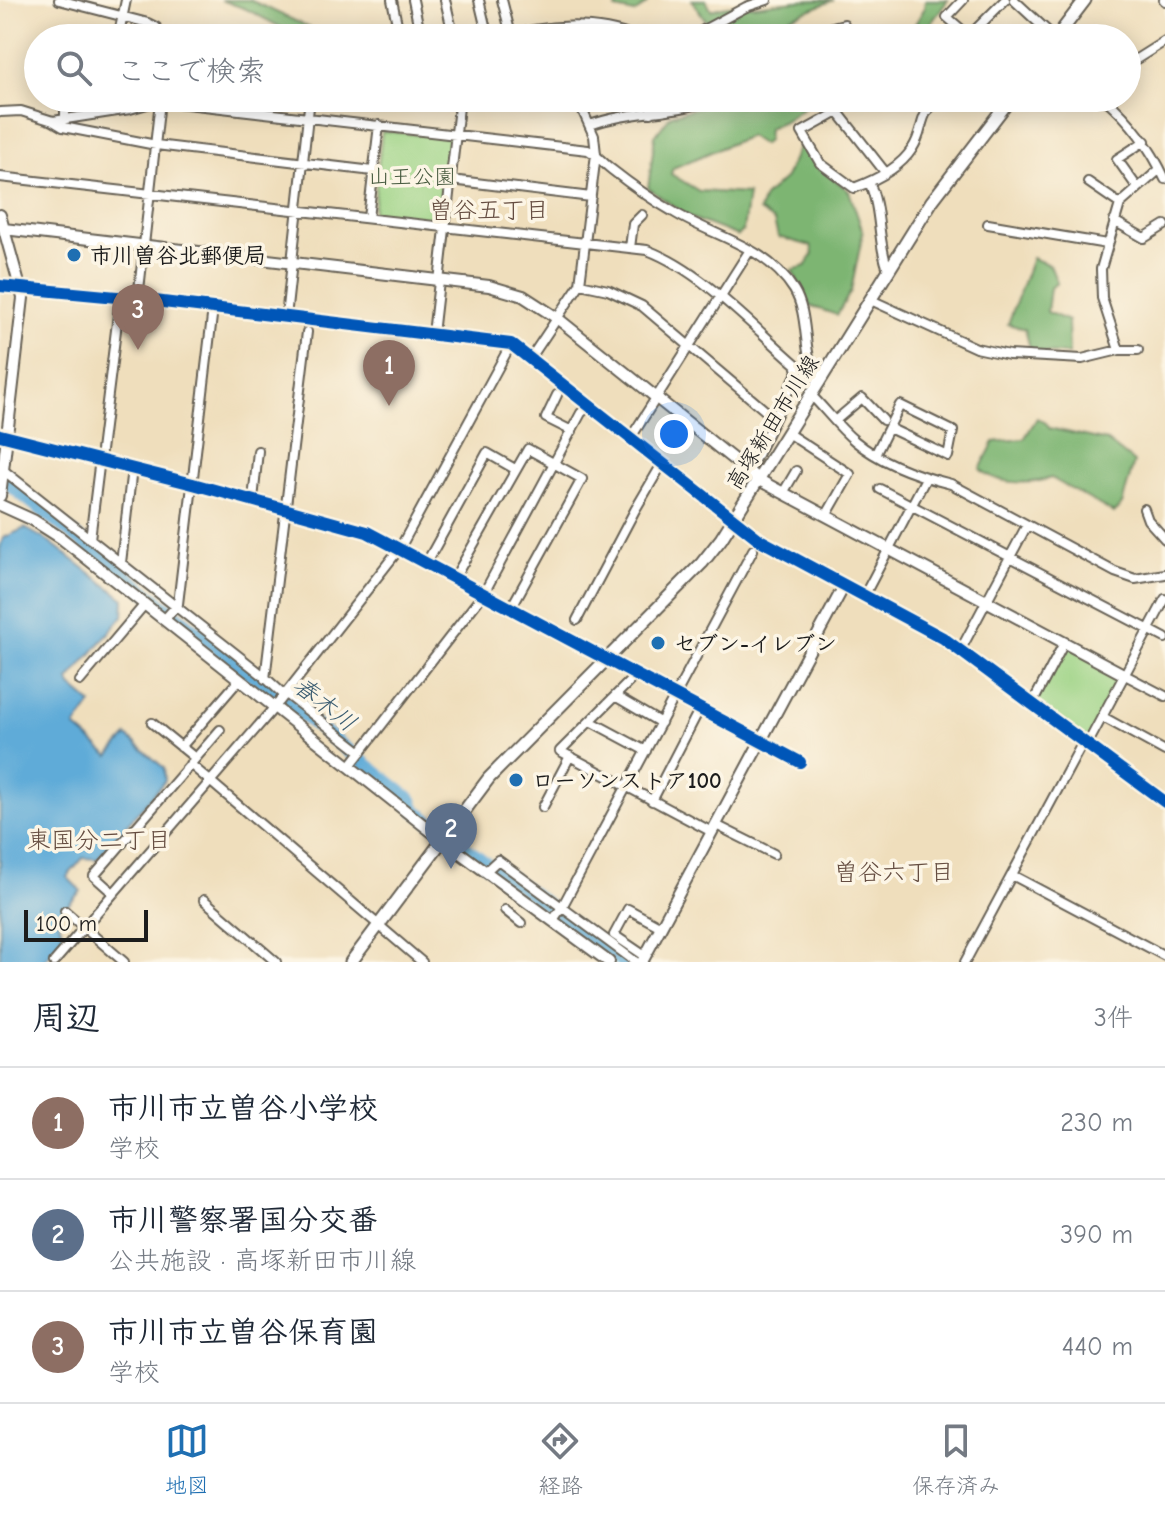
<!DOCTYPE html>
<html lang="ja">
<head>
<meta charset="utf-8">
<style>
  :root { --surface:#fff; --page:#f6f6f7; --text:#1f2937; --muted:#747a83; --line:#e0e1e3; --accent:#1f6fb2 }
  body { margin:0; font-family:"Comic Neue","Klee One",sans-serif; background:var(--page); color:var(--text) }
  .scale { position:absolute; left:24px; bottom:20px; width:124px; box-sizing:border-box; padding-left:8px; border:4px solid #1c1c1c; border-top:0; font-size:22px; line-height:28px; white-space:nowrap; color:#1c1c1c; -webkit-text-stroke:6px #fcf5e5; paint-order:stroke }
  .you { position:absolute; left:674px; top:434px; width:28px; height:28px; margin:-20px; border:6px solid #fff; border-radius:50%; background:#1a73e8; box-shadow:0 0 0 12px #1a73e833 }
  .badge { display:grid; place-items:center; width:52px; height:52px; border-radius:50%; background:var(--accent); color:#fff; font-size:26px; font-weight:700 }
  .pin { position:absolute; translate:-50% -66px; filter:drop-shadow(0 2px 4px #0008) }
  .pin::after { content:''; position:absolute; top:42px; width:28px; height:24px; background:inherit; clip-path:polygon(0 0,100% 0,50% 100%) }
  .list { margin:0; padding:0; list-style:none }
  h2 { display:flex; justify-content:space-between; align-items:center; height:104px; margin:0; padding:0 32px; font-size:34px }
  h2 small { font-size:26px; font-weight:400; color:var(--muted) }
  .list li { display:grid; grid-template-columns:52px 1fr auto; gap:24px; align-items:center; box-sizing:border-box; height:112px; padding:0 32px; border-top:2px solid var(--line) }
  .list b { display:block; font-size:30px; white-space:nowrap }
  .list p { margin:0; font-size:26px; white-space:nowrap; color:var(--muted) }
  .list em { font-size:26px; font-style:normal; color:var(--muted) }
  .icon { flex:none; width:44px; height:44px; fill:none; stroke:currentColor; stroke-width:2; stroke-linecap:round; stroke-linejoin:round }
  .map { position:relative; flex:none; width:1165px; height:962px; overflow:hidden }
  .search { position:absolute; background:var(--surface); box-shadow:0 4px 20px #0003; left:24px; right:24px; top:24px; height:88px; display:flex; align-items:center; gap:20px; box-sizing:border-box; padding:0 28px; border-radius:44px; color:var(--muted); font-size:30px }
  .sheet { height:440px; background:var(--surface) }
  nav { display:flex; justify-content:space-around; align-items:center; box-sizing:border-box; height:112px; border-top:2px solid var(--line); background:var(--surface); font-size:22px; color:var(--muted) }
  nav a { display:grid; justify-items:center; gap:4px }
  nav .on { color:var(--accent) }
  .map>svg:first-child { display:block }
</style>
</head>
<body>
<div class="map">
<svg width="1165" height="962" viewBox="0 0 1165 962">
  <rect width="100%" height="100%" fill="#fcf5e5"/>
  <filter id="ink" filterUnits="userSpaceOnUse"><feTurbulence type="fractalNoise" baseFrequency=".0125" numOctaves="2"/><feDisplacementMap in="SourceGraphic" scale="16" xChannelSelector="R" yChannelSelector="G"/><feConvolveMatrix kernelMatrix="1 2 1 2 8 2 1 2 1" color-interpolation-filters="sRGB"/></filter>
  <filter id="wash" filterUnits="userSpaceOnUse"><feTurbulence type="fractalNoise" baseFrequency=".006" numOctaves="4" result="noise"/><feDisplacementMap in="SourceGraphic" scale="32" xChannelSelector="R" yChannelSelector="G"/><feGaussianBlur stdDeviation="1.8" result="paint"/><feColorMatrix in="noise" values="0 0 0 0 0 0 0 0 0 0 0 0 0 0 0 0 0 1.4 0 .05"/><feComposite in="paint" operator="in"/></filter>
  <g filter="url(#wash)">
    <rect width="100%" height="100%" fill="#efdebc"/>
    <path fill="#9cd385" stroke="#5c7850" stroke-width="2" d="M382,131L452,138L443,222L373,214Z
      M1064,643L1125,675L1087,745L1032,704Z"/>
    <path fill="#7db572" stroke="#4c6847" stroke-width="2" d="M221,0H250L332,38H301L246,9Z
      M619,0H648L646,5L634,13L616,9Z
      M692,0H706L711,10C733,2 741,8 762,5C787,1 808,0 834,0L739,38H686L713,31Z
      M925,0H948L931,23L939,38H888L908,36L924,9Z
      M730,98H817L784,121L768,128L767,141L762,145L749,136L673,168L671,174L699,191L748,194L743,231L738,236L689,217L648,188L655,136L671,115Z
      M804,142L819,167L849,191L863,232L851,291L837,315L810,306L792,270L806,266L813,254L811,246L778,237L774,221L759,211L764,197L785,178L800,144Z
      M1032,258L1050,265L1057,283L1050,288L1047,312L1068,321L1069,354L1031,352L1025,329L1008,324Z
      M1037,418L1046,423L1049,428L1107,441L1134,462L1122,504L1114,513L1051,478C1030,485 996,485 980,469L994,442L1024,439Z"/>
    <path fill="#5fabd8" stroke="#3e647a" stroke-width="2" d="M25,528L50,542L124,599L123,616L69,680L71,686L92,704L75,727L109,756L127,736L164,768L165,781L97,859L83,858L67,877L81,891L57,916L64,937L43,962H0V548L3,538Z"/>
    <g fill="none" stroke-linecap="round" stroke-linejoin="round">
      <path stroke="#5fabd8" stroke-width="14" d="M0,477L411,800L415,810L500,874H505L624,962"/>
    </g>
  </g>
  <g filter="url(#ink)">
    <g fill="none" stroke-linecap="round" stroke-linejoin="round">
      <defs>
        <path id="minor" d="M59,0L148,23L156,27L155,38
          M392,0L400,38
          M413,0L421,38
          M445,0L454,38
          M479,0L488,38
          M502,0L511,35
          M963,0L947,17L969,36L1005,0
          M1014,0L1055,38
          M1164,0L1165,1
          M118,38L126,0
          M503,38C544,24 596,21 636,38
          M593,38H615
          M672,38L696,34L746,7L767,0
          M790,38L844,24
          M1127,65L1165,41
          M650,98L651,113
          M1104,98C1131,121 1150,146 1165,179
          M160,101L588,150C597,155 603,163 611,169C630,184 651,199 672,211C713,237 766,245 794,290C811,318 800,356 820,383
          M0,112L21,111L53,121L130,109L161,100
          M65,119V98
          M53,121L63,127L156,145L373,171
          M590,125C631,110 677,114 718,98
          M885,172L838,112L802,132L820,163L854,188C873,181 900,168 912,149C927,127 915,112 944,98
          M0,177L647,250C702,271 752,326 796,364L798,371L749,471
          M451,180L591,197
          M869,182C882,210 877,243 889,272
          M1088,182L1120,204
          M1137,187L1117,159L1145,141
          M368,218L379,125
          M1114,221L1144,238L1165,225
          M988,224L1107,244
          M630,248L633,224L642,215
          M580,284L608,290L642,306L774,418
          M0,286L138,299L511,344L760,540L943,638L1165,802
          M138,299L160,101
          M871,300L976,348L1009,355L1082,359L1119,350L1102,298L1101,269L1120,204L1160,169
          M286,317L310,98
          M433,334L460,98
          M1119,350H1138
          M530,359L580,284L596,154L594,136L577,98
          M557,395L546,418L572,431
          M812,396C826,410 839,428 855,441C881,463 918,476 951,484L1115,572L1135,579L1165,574
          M836,420L862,398L883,420
          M789,434L850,474L826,516
          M0,435L193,484L367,532L800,762
          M630,439L750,250
          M875,455L900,405L953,431L948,456L889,428
          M3,470L260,673L282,693L289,696L361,752
          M880,489L1165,638
          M783,493L796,471
          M253,500L258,451
          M1144,509L1148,520L1165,539
          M90,539L120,298
          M427,562L487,453L515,469
          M121,563L132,468
          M455,577L528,449L582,479L511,608
          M864,596L926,478
          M164,620L178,604L213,308
          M577,620L635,510L662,464
          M960,651L1027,525
          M1125,675L1165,696
          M635,676L560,751L712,832
          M265,679L307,332
          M80,681L145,604
          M615,696L661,723
          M1032,704L1064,643
          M1103,717L1165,751
          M590,721L646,751
          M152,723L195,758
          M1087,745L1165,599
          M181,747L239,680
          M190,764L422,962
          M349,767L484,593L581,413L589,406
          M652,801L699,710
          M543,807L570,756
          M716,825L774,854
          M486,871L498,860L636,962
          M1012,875L1165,956
          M113,893L94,876L220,730
          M204,900L276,962
          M505,910L521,923
          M65,911L124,962
          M553,920L562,907L753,550
          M645,956L614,935L628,909L661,927
          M54,962L279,702L400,548L511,344
          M965,962L1083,742"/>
        <path id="tertiary" d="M0,215L23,298L0,496
          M4,229L489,286L523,296L557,318L759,480L1125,675
          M0,505L33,520L61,538L441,839L609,962
          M642,962L844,586"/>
        <path id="secondary" d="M1056,38L1085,0
          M351,962L489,778L702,563L721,539L932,201L1011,98"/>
      </defs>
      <use href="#minor" stroke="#666054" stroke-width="12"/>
      <use href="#tertiary" stroke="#666054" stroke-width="14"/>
      <use href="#secondary" stroke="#666054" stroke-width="15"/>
      <use href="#minor" stroke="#fff" stroke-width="8"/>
      <use href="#tertiary" stroke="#fff" stroke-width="10"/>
      <use href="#secondary" stroke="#fff" stroke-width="11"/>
      <defs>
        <path id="cycleway" d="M0,286L138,299L511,344L760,540L943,638L1165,802
          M0,435L193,484L367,532L800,762"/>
      </defs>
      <use href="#cycleway" stroke="#fcf5e5" stroke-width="17"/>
      <use href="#cycleway" stroke="#0057b8" stroke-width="12"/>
    </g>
  </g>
  <g fill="#1f6fb2" stroke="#fcf5e5" stroke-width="3">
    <circle cx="74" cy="255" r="8"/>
    <circle cx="658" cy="643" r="8"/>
    <circle cx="516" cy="780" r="8"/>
  </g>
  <g text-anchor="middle" stroke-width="7" stroke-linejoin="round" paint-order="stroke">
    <g font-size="22" fill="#495c41" stroke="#fcf5e5">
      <text x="412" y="184">山王公園</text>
    </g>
    <g font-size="22" font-weight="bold" fill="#1c1c1c" stroke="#fcf5e5" text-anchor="start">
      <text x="90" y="263">市川曽谷北郵便局</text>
      <text x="674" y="651">セブン-イレブン</text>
      <text x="532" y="788">ローソンストア100</text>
    </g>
    <g font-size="22" fill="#1c1c1c" stroke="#fcf5e5">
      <text transform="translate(772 422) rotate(-58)" y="8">高塚新田市川線</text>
    </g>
    <g font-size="24" fill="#654d41" stroke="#fcf5e5">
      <text x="489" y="218">曽谷五丁目</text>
      <text x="99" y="848">東国分二丁目</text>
      <text x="894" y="880">曽谷六丁目</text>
    </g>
    <g font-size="24" font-style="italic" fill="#3a5c71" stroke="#fcf5e5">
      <text transform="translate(325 704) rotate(38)" y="8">春木川</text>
    </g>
  </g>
</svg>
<div class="scale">100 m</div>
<div class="you"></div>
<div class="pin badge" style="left:389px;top:406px;background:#8d6e63">1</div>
<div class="pin badge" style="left:451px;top:869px;background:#5c6f8a">2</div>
<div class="pin badge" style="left:138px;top:350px;background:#8d6e63">3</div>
<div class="search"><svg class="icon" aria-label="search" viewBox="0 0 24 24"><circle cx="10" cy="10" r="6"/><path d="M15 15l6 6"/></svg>ここで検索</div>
</div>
<section class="sheet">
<h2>周辺<small>3件</small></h2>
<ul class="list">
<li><span class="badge" style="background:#8d6e63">1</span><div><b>市川市立曽谷小学校</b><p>学校</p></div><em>230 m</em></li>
<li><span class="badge" style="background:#5c6f8a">2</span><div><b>市川警察署国分交番</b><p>公共施設 · 高塚新田市川線</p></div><em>390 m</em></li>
<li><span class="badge" style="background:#8d6e63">3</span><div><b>市川市立曽谷保育園</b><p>学校</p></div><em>440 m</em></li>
</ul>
</section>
<nav>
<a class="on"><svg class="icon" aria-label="map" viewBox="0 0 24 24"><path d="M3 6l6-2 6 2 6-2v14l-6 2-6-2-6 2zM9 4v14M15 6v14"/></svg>地図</a>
<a><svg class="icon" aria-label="directions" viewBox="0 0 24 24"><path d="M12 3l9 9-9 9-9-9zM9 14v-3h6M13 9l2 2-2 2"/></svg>経路</a>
<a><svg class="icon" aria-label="saved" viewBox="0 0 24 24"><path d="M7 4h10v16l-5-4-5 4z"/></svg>保存済み</a>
</nav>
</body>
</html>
